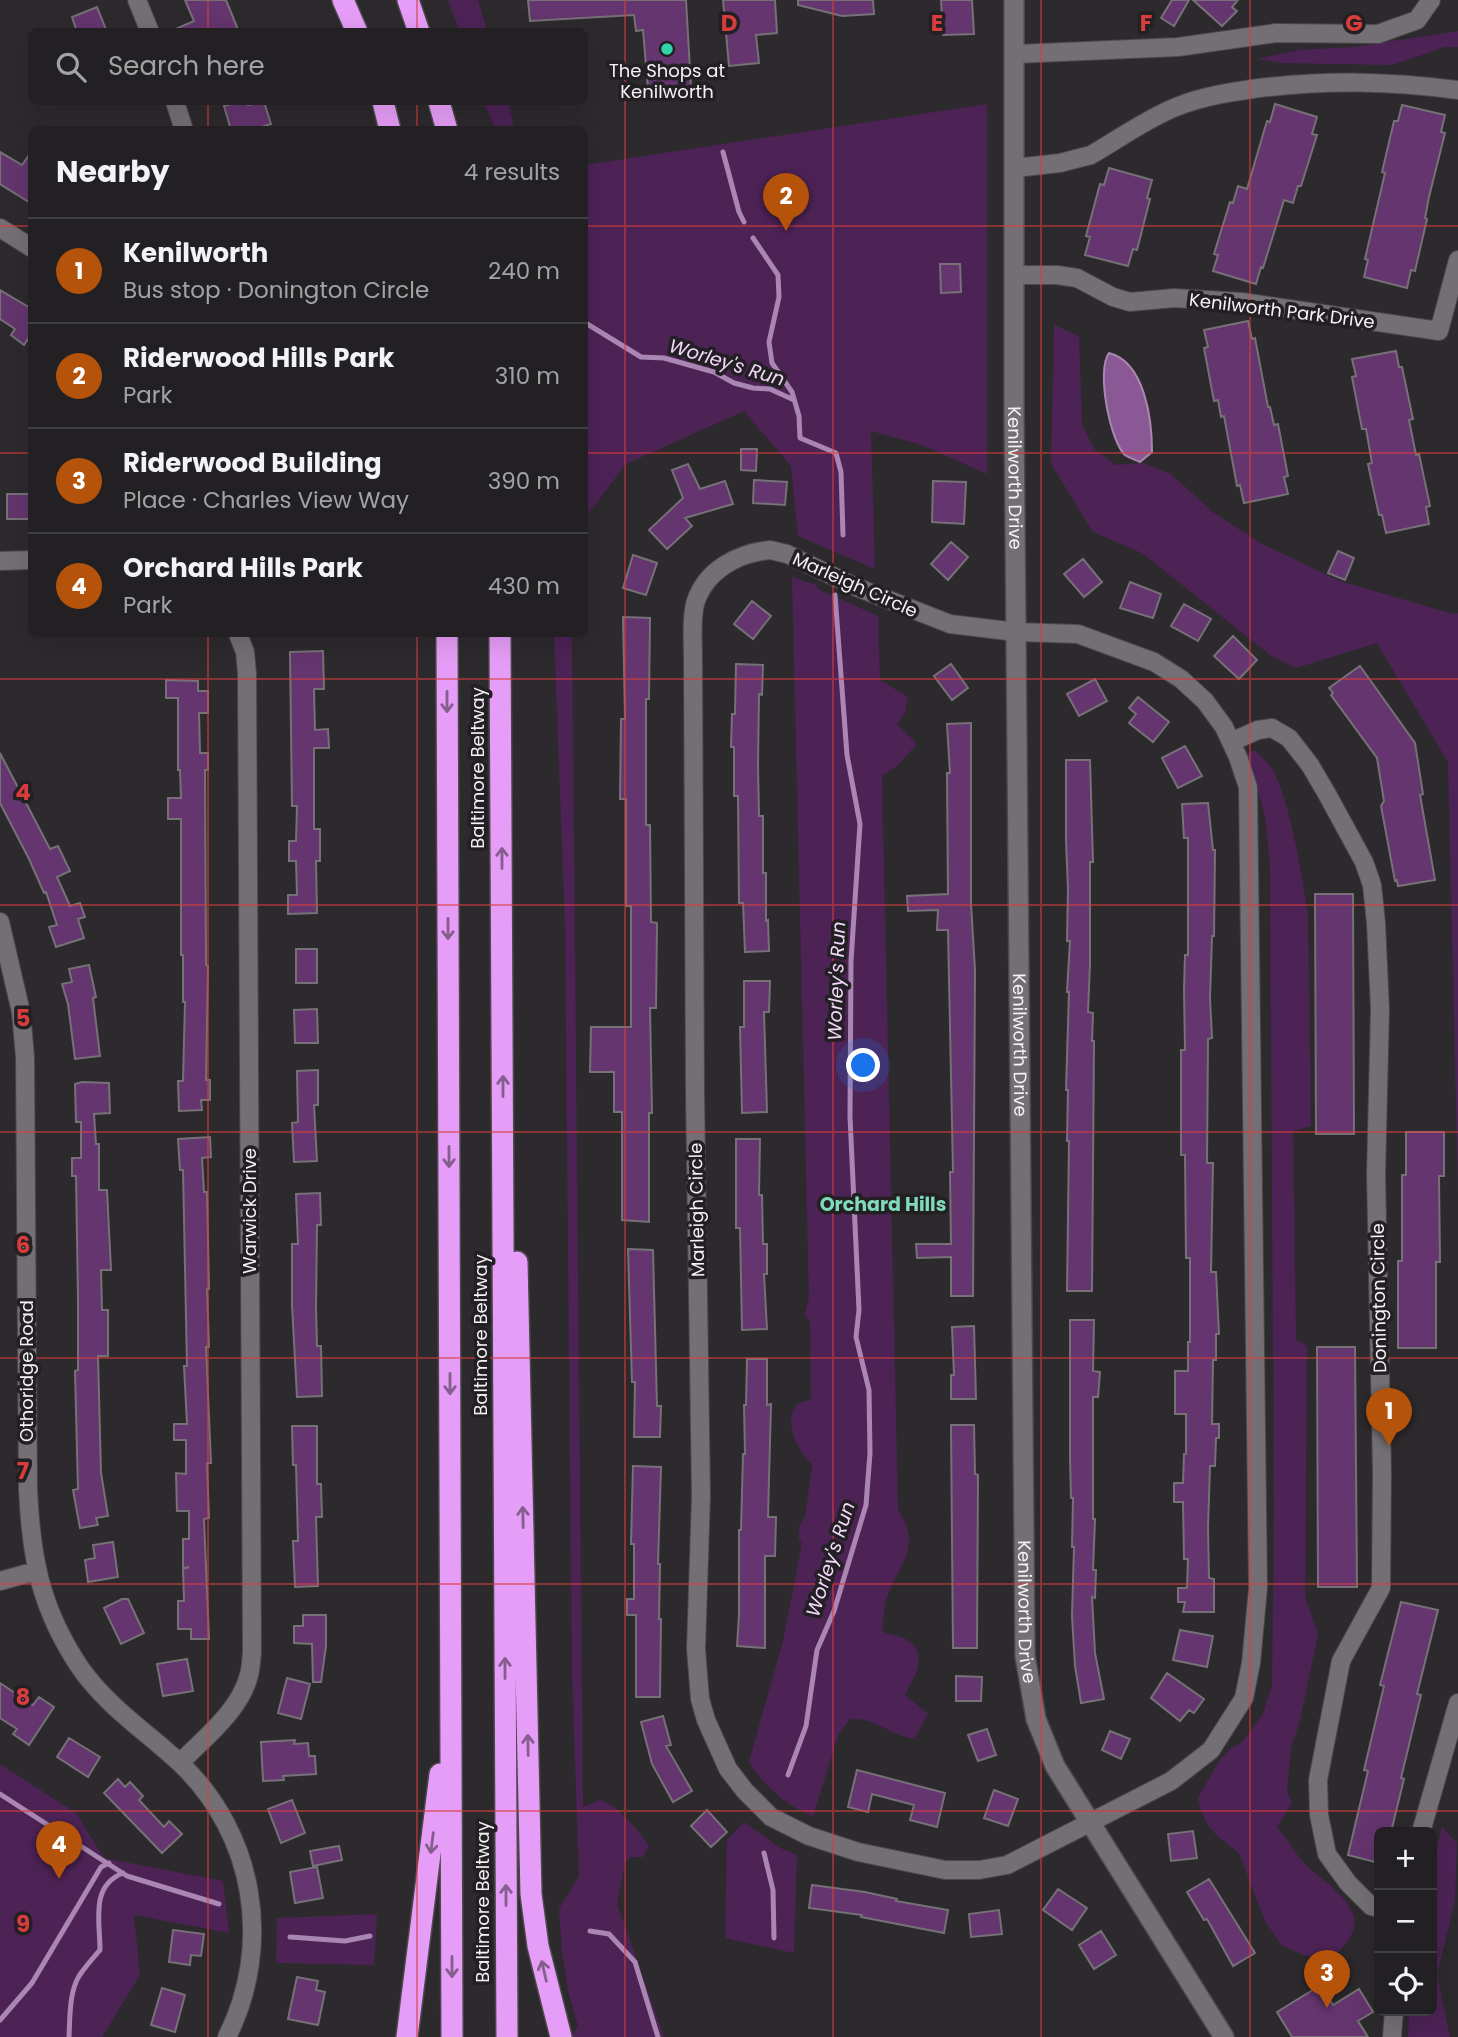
<!DOCTYPE html>
<html lang="en">
<head>
<meta charset="utf-8">
<style>
  :root { --surface:#222022; --page:#2e2d2f; --text:#f1f3f6; --muted:#a2a3a5; --line:#3f3e40; --accent:#b45309 }
  body { margin:0; font-family:Poppins,sans-serif; background:var(--page); color:var(--text) }
  .controls { position:absolute; right:21px; bottom:21px; display:grid; overflow:hidden; border-radius:10px; box-shadow:0 7px 28px #0002 }
  .controls button { width:63px; height:63px; display:grid; place-items:center; padding:0; border:0; border-bottom:2px solid var(--line); background:var(--surface); color:var(--text); font:35px sans-serif }
  .you { position:absolute; left:864px; top:1066px; width:24px; height:24px; margin:-18px; border:5px solid #fff; border-radius:50%; background:#1a73e8; box-shadow:0 0 0 10px #1a73e833 }
  .badge { display:grid; place-items:center; width:46px; height:46px; border-radius:50%; background:var(--accent); color:#fff; font-size:23px; font-weight:700 }
  .pin { position:absolute; translate:-50% -58px; filter:drop-shadow(0 2px 4px #0008) }
  .pin::after { content:''; position:absolute; top:37px; width:24px; height:21px; background:inherit; clip-path:polygon(0 0,100% 0,50% 100%) }
  .list { margin:0; padding:0; list-style:none }
  h2 { display:flex; justify-content:space-between; align-items:center; height:91px; margin:0; padding:0 28px; font-size:30px }
  h2 small { font-size:23px; font-weight:400; color:var(--muted) }
  .list li { display:grid; grid-template-columns:46px 1fr auto; gap:21px; align-items:center; box-sizing:border-box; height:105px; padding:0 28px; border-top:2px solid var(--line) }
  .list b { display:block; font-size:26px; white-space:nowrap }
  .list p { margin:0; font-size:23px; white-space:nowrap; color:var(--muted) }
  .list em { font-size:23px; font-style:normal; color:var(--muted) }
  .icon { flex:none; width:38px; height:38px; fill:none; stroke:currentColor; stroke-width:2; stroke-linecap:round; stroke-linejoin:round }
  .map { position:relative; flex:none; width:1458px; height:2037px; overflow:hidden }
  .search { position:absolute; background:var(--surface); box-shadow:0 7px 28px #0002; left:28px; top:28px; width:560px; height:77px; display:flex; align-items:center; gap:18px; box-sizing:border-box; padding:0 24px; border-radius:10px; color:var(--muted); font-size:26px }
  .panel { position:absolute; background:var(--surface); box-shadow:0 7px 28px #0002; left:28px; top:126px; width:560px; height:511px; border-radius:10px }
  .map>svg:first-child { display:block }
</style>
</head>
<body>
<div class="map">
<svg width="1458" height="2037" viewBox="0 0 1458 2037">
  <rect width="100%" height="100%" fill="#2d2a2e"/>
  <path fill="#4d2356" d="M448,0H478L487,31H459Z
    M1458,31V47H1445L1392,65L1283,63L1257,59L1300,50L1353,47Z
    M484,102H508L513,122L512,129H495Z
    M987,104V474L922,445L871,431L875,569L798,536L791,466L744,411L626,464L585,518V165Z
    M1054,325L1079,336L1082,424L1094,449L1116,465L1144,463L1171,474L1214,513L1262,544L1340,581L1453,614L1458,613V1190L1448,762L1377,643L1296,668L1270,655L1142,553L1093,532L1051,464Z
    M792,577L816,585L818,589L878,616L880,680L908,697L905,713L897,724L917,744L898,765L882,776L898,1510C925,1551 895,1566 885,1604C883,1613 883,1623 883,1632C890,1635 904,1636 910,1642C929,1657 913,1679 905,1695L928,1714L914,1739C891,1735 873,1717 850,1719L839,1733L813,1816C786,1806 764,1786 749,1762L783,1641L802,1543L799,1540V1526L805,1517L812,1467V1464C798,1453 780,1417 800,1403C803,1401 808,1401 811,1399L810,1321L805,1315L809,1297Z
    M554,634H572L583,1807L601,1800C621,1809 637,1829 649,1846L643,1857H631L625,1862L617,1904L664,2037H572L578,2026L568,1990L562,1952L559,1909L579,1876L572,1675L565,925Z
    M1254,750C1259,755 1266,760 1270,766C1289,793 1303,880 1308,915L1311,1126L1293,1131L1296,1340L1307,1346L1305,1597L1318,1634L1300,1721L1291,1747L1287,1791L1292,1803L1277,1827C1286,1838 1294,1851 1303,1862C1322,1882 1374,1909 1347,1942C1339,1952 1334,1957 1322,1962L1282,1946L1265,1921L1239,1853L1217,1836L1208,1825L1201,1812L1198,1798L1219,1761L1229,1750L1241,1743L1263,1714L1272,1686L1274,1511L1270,865L1265,816L1247,754Z
    M0,1764L76,1813L104,1858L223,1881L229,1933L134,1915L140,1975L102,2037H0Z
    M744,1822L780,1848L797,1855L794,1953L725,1938L727,1840Z
    M1442,1827L1457,1843L1455,1901L1437,1974L1450,2037H1408L1409,2011H1432V1869Z
    M377,1914L374,1965L276,1963L277,1918Z"/>
  <path fill="#8a5995" stroke="#aa87b2" stroke-width="2" d="M1109,353C1145,362 1152,420 1152,452L1140,462C1136,460 1129,458 1125,455C1110,441 1096,370 1109,353Z"/>
  <g fill="none" stroke-linecap="round" stroke-linejoin="round">
    <path stroke="#aa87b2" stroke-width="5" d="M723,152L739,212L744,222
      M753,238L778,275L779,297L769,342L772,363L792,392L799,416L800,438L836,453L841,472L843,535
      M584,322L641,357L664,358L714,372L734,383L753,388L770,389L794,400
      M788,1775L806,1726L817,1650L834,1611L866,1505L870,1453L869,1390L856,1337L859,1310L850,1117L851,961L860,824L847,755L835,595
      M0,1794L127,1876L219,1904
      M764,1853L773,1890L774,1938
      M590,1931L609,1934L635,1962L658,2037
      M290,1937L345,1941L370,1936
      M0,2020L32,1983L101,1867L109,1863
      M69,2037C70,2018 69,1993 79,1976C85,1967 93,1958 100,1950C100,1921 90,1886 123,1873"/>
  </g>
  <path fill="#64356e" stroke="#757176" stroke-width="2" d="M185,0H226L239,32H169L194,21Z
    M528,0H686L691,87L648,89L643,30L636,31L634,15L530,21Z
    M723,0H775L777,33L756,35L759,63L729,66Z
    M798,0H873L874,14L842,16L798,5Z
    M941,0H972L974,34L943,35Z
    M1172,0H1189L1174,26L1161,18Z
    M1193,0H1238L1232,7L1237,11L1222,26Z
    M97,7L107,32H77L72,17Z
    M239,102H247L248,105L264,102L271,124L252,130H231L224,106Z
    M1275,104L1317,117L1312,134L1317,135L1301,186H1298L1293,203L1284,200L1263,268L1261,267L1256,284L1213,271L1218,255L1214,254L1230,202L1233,203L1238,186L1247,189L1267,121L1270,122Z
    M1402,105L1445,115L1441,132L1445,133L1429,197L1425,218L1427,219L1415,271L1411,270L1407,288L1364,277L1368,260L1365,259L1385,173L1382,172L1394,121H1398Z
    M32,151V204L0,184V152L22,165Z
    M1109,168L1152,180L1147,198L1150,199L1137,250L1133,249L1128,266L1085,255L1090,237L1086,236L1100,184L1104,185Z
    M940,264H960L961,292L941,293Z
    M0,290L32,309V333L24,345L11,335L15,329L0,319Z
    M1248,321L1252,339L1255,338L1268,407H1270L1274,425L1278,424L1288,476L1284,477L1288,494L1244,503L1240,485L1237,486L1224,416L1221,417L1218,400L1214,401L1204,348L1208,347L1204,330Z
    M1396,351L1399,367H1402L1413,419L1409,420L1416,455L1419,454L1430,506L1426,507L1429,524L1386,533L1382,515H1379L1368,464L1372,463L1366,429H1362L1352,377L1356,376L1352,359Z
    M741,449H757L756,471L741,470Z
    M688,464L700,489L725,481L733,504L685,518L692,526L667,549L649,530L683,498L672,470Z
    M754,480L787,482L785,505L753,503Z
    M933,481L966,482L964,524L932,522Z
    M7,494H32V519H7Z
    M951,542L968,557L948,580L931,564Z
    M1338,551L1354,558L1345,580L1328,573Z
    M633,555L657,563L646,595L623,588Z
    M1083,559L1102,582L1084,597L1064,574Z
    M1130,582L1161,594L1153,618L1120,608Z
    M752,601L771,616L753,639L734,624Z
    M1184,604L1211,619L1198,641L1171,626Z
    M623,617L650,618L649,699H646V825H650L651,922L657,923L656,1008H650L652,1113H649V1222L622,1220V1112H614V1072H590L591,1027H631V906H626V799H620L621,719H625Z
    M1233,636L1257,660L1239,679L1214,656Z
    M323,651L324,689H314L315,730L328,729L329,748H314V829H320V861H316L317,913L288,914V895H297L296,861H289V841H296L297,806H292L290,652Z
    M736,664L763,665L762,695L759,694L758,765L759,816H763V873H766V921L768,920L769,951L745,952L743,903H739L738,796H734V747H731L732,714H735Z
    M951,664L968,688L952,700L934,676Z
    M1360,666L1415,743L1423,794L1420,795L1435,880L1398,886L1397,880L1395,881L1381,806L1384,801L1377,758L1331,695L1333,693L1329,688Z
    M1095,679L1107,701L1079,716L1067,694Z
    M166,680L198,681V691H208V713H199L200,753H208V770H205L206,965L208,966L206,1080H210V1100H201L202,1110L179,1111L178,1081H183L185,1002H183V955H181V819H168V798H181L180,770H178V698H166Z
    M1138,697L1169,722L1153,742L1129,723L1136,714L1129,708Z
    M971,723V904L975,970L973,1296H951V1257L917,1258L916,1244H951L950,1172H953L948,930H937L938,910L908,911L907,896L948,894L947,773H950L947,724Z
    M1185,746L1202,776L1178,788L1162,758Z
    M0,753L50,849L58,846L70,871L57,877L70,906L80,903L85,917L78,919L84,938L56,947L49,927L57,925L46,892L44,893L29,859L0,803Z
    M1066,760H1090L1093,862H1090V964L1088,1012L1093,1013L1092,1041H1094L1092,1291H1067L1069,1141H1067L1068,1090H1066L1069,992H1067L1070,941H1067L1068,889L1066,840Z
    M1208,803L1213,850H1215L1214,936H1212L1210,998L1212,1038L1208,1039L1207,1163H1213L1211,1272H1216L1219,1334H1216V1360H1213L1212,1424H1219V1438H1216L1215,1466H1210L1208,1528L1209,1578L1214,1579V1612H1183L1185,1602H1178V1588H1187L1188,1559H1184L1183,1502H1174V1483H1183L1184,1454H1186V1414H1175V1371H1188V1342H1190V1258H1186L1185,1155H1181V1050H1185L1184,989L1185,955H1188V838H1184L1182,804Z
    M1315,894H1353L1354,1134H1316Z
    M296,949H317V983H296Z
    M89,965L96,997L93,998L100,1056L75,1059L68,1004L62,984L72,982L69,969Z
    M744,981H770L769,1012H764L767,1112L742,1113L740,1027H744Z
    M317,1009L318,1043H295L294,1010Z
    M318,1070V1105H314L317,1161L294,1162L292,1123L298,1122L297,1071Z
    M82,1082L109,1083L110,1113L94,1114L96,1144H99V1190H107L111,1270H101L102,1310H108V1356H98L101,1473L108,1516L96,1518L98,1525L80,1528L73,1490L78,1489L75,1371L78,1370V1299L76,1176H72V1158H81V1122H76L75,1084Z
    M1406,1132H1444V1176H1439L1440,1262H1436V1348H1398V1261H1402V1175H1406Z
    M210,1137L211,1157L202,1158L204,1192H207L209,1289H207L209,1347H206L211,1463H207L209,1518L204,1519L209,1639H191V1629H178V1601H184L183,1569L189,1567L183,1568V1539H189V1511H177L176,1473L186,1474V1440H174V1424H187L184,1366H187L183,1170H180L178,1139Z
    M736,1139H760L759,1195H762L763,1244H767V1274H764L767,1329L742,1330L740,1228H736Z
    M320,1193L321,1225H317L316,1308L317,1346H321L322,1396L297,1397L292,1305V1244H298L296,1194Z
    M628,1249L653,1250L657,1406H661L660,1437H634L635,1382H632Z
    M1070,1320H1094L1093,1371L1100,1372L1098,1397H1093V1519H1095L1093,1570H1096L1095,1598L1092,1597L1095,1653L1104,1699L1081,1703L1075,1666L1072,1616L1074,1547H1072L1073,1498H1071L1070,1457Z
    M974,1326L976,1399H951V1375H954L952,1327Z
    M1317,1347H1355L1357,1587H1318Z
    M747,1359H767V1405L771,1404L768,1517H776L775,1556H765V1648L737,1646L739,1615V1530H741L743,1454H745L744,1405H746Z
    M951,1425H974L975,1474L978,1475L977,1648H953Z
    M292,1426H317V1484H321L322,1517H316L318,1586L295,1587L293,1541H298L296,1465H293Z
    M633,1466L661,1467L658,1564H660L659,1619H661L660,1697H636V1615H627V1599H634V1544H631Z
    M113,1542L118,1577L88,1582L85,1560L95,1558L93,1545Z
    M122,1599H128L144,1633L121,1644L104,1608Z
    M1401,1602L1438,1610L1417,1694L1421,1695L1401,1778L1404,1779L1391,1832H1379V1863L1348,1855L1368,1771L1364,1770L1384,1686L1380,1685Z
    M303,1615H326V1646L321,1682H313L312,1644L294,1643V1626H303Z
    M1180,1630L1213,1636L1207,1667L1173,1660Z
    M187,1659L193,1691L163,1696L157,1664Z
    M1167,1673L1204,1699L1194,1713L1189,1710L1180,1721L1151,1698Z
    M956,1676L982,1677L981,1701H956Z
    M287,1678L310,1684L301,1719L278,1713Z
    M0,1683L33,1705L39,1697L54,1707L29,1745L13,1734L17,1729L0,1718Z
    M663,1716L671,1745L666,1746L692,1791L673,1802L652,1764L641,1722Z
    M987,1729L996,1755L978,1761L968,1735Z
    M1110,1731L1130,1739L1121,1759L1102,1750Z
    M69,1738L100,1757L88,1777L57,1757Z
    M295,1740L294,1744L308,1743L309,1756H315L316,1774L283,1776L284,1780L263,1781L261,1742Z
    M857,1770L945,1793L937,1827L910,1820L914,1805L872,1794L868,1812L848,1807Z
    M118,1779L125,1787L130,1782L143,1796L139,1800L164,1827L169,1821L182,1834L162,1853L104,1793Z
    M994,1790L1018,1799L1008,1826L984,1818Z
    M292,1800L305,1833L281,1843L268,1809Z
    M707,1810L727,1832L711,1847L691,1826Z
    M1193,1831L1197,1858L1171,1861L1168,1834Z
    M339,1846L342,1860L313,1866L310,1851Z
    M317,1867L323,1898L295,1903L290,1872Z
    M1209,1879L1255,1953L1233,1966L1207,1919L1204,1920L1187,1892Z
    M812,1885L865,1892L897,1899L896,1901L948,1910L944,1933L861,1917L862,1915L809,1908Z
    M1058,1889L1087,1908L1072,1930L1043,1910Z
    M999,1910L1002,1934L971,1937L969,1914Z
    M173,1930L204,1934L201,1956L191,1955L190,1965L169,1962Z
    M1101,1931L1116,1955L1094,1969L1079,1945Z
    M297,1977L318,1981L316,1990L325,1992L318,2025L288,2019Z
    M1321,1985L1333,2005L1359,1989L1373,2012L1358,2021L1368,2037H1292L1277,2012Z
    M162,1988L185,1995L175,2032L151,2025Z"/>
  <g fill="none" stroke-linecap="round" stroke-linejoin="round">
    <defs>
      <path id="minor" d="M137,0L150,32
        M1015,54L1178,47L1276,33L1378,34L1417,20L1431,0
        M175,102L184,130
        M1015,168L1060,163L1091,155C1119,139 1146,119 1176,107C1203,96 1231,92 1259,88C1331,80 1387,81 1458,90
        M0,228L32,248
        M1015,275H1057L1077,278L1113,297L1130,302L1174,298L1242,302L1439,331L1458,260
        M770,550L787,554L856,587L950,624L1016,632L1078,634L1154,662L1181,679L1205,701L1224,727L1238,757L1248,787L1258,1588L1251,1663L1244,1698L1211,1750L1171,1781L1007,1865L979,1870H945L858,1852L809,1836L771,1817L745,1791L728,1769L706,1720L700,1699L696,1649L701,1496L695,1093L693,658C693,641 691,620 695,604C705,570 738,553 770,550Z
        M0,561L32,560
        M1231,742L1258,730L1272,728L1289,738L1310,765L1327,794L1364,862L1372,885L1376,923L1380,1009L1376,1174L1382,1473L1381,1588L1341,1661L1318,1780L1319,1815L1327,1854L1348,1883L1371,1906L1379,1908
        M0,922L21,1012L25,1057L28,1489C31,1559 41,1610 81,1669C109,1708 147,1732 181,1764C255,1835 273,1945 227,2037
        M0,1581L36,1571
        M180,1763C204,1738 240,1711 249,1675C251,1668 251,1660 252,1653L247,673L245,652L238,634
        M1421,1832L1458,1703
        M1392,2037L1394,2011"/>
      <g id="tertiary">
        <path id="s1" d="M1014,0V410L1025,1656L1036,1719L1055,1766L1224,2037"/>
      </g>
      <path id="motorway" d="M343,0L357,32
        M408,0L419,32
        M383,102L390,130
        M439,102L447,130
        M447,634L452,2037
        M500,634L507,2037
        M517,1262L531,1894L538,1946L561,2037
        M407,2037L440,1774"/>
    </defs>
    <use href="#minor" stroke="#4b484c" stroke-width="20"/>
    <use href="#tertiary" stroke="#4b484c" stroke-width="22"/>
    <use href="#motorway" stroke="#4b484c" stroke-width="24"/>
    <use href="#minor" stroke="#736f74" stroke-width="18"/>
    <use href="#tertiary" stroke="#736f74" stroke-width="19"/>
    <use href="#motorway" stroke="#e69df7" stroke-width="21"/>
  </g>
  <defs><path id="oneway-shaft" d="M-6 0H5M1.5-3L5.5 0L1.5 3" fill="none" stroke-width="1.6" stroke-linecap="round" stroke-linejoin="round" transform="scale(1.75)"/></defs>
  <g stroke="#845e8e">
    <use href="#oneway-shaft" transform="translate(447 702) rotate(90)"/>
    <use href="#oneway-shaft" transform="translate(502 858) rotate(-90)"/>
    <use href="#oneway-shaft" transform="translate(448 929) rotate(90)"/>
    <use href="#oneway-shaft" transform="translate(503 1086) rotate(-90)"/>
    <use href="#oneway-shaft" transform="translate(449 1157) rotate(90)"/>
    <use href="#oneway-shaft" transform="translate(450 1384) rotate(90)"/>
    <use href="#oneway-shaft" transform="translate(523 1517) rotate(-91)"/>
    <use href="#oneway-shaft" transform="translate(505 1668) rotate(-90)"/>
    <use href="#oneway-shaft" transform="translate(528 1745) rotate(-91)"/>
    <use href="#oneway-shaft" transform="translate(432 1843) rotate(97)"/>
    <use href="#oneway-shaft" transform="translate(506 1895) rotate(-90)"/>
    <use href="#oneway-shaft" transform="translate(452 1967) rotate(90)"/>
    <use href="#oneway-shaft" transform="translate(544 1971) rotate(-103)"/>
  </g>
  <path fill="none" stroke="#d93c3c" stroke-width="2" stroke-opacity="0.55" d="M208,0V32M417,0V32M625,0V2037M833,0V2037M1041,0V2037M1250,0V2037M208,102V130M417,102V130M0,226H32M584,226H1458M0,453H32M584,453H1458M208,634V2037M417,634V2037M0,679H1458M0,905H1458M0,1132H1458M0,1358H1458M0,1584H1458M0,1811H1458"/>
  <circle fill="#31d4a9" stroke="#232024" stroke-width="2.5" cx="667" cy="49" r="7"/>
  <g text-anchor="middle" stroke-width="7" stroke-linejoin="round" paint-order="stroke">
    <g font-size="18" fill="#f5f2f5" stroke="#232024">
      <text x="667" y="77">The Shops at<tspan x="667" dy="21">Kenilworth</tspan></text>
    </g>
    <g font-size="18" fill="#f5f2f5" stroke="#232024">
      <text transform="translate(1282 311) rotate(7)" y="6">Kenilworth Park Drive</text>
      <text dy="6" stroke="none"><textPath href="#s1" startOffset="478">Kenilworth Drive</textPath></text>
      <text transform="translate(855 585) rotate(24)" y="6">Marleigh Circle</text>
      <text transform="translate(478 768) rotate(-90)" y="6">Baltimore Beltway</text>
      <text dy="6" stroke="none"><textPath href="#s1" startOffset="1045">Kenilworth Drive</textPath></text>
      <text transform="translate(697 1210) rotate(-91)" y="6">Marleigh Circle</text>
      <text transform="translate(250 1211) rotate(-90)" y="6">Warwick Drive</text>
      <text transform="translate(1379 1298) rotate(-91)" y="6">Donington Circle</text>
      <text transform="translate(481 1335) rotate(-90)" y="6">Baltimore Beltway</text>
      <text transform="translate(27 1371) rotate(-90)" y="6">Othoridge Road</text>
      <text dy="6" stroke="none"><textPath href="#s1" startOffset="1612">Kenilworth Drive</textPath></text>
      <text transform="translate(483 1902) rotate(-90)" y="6">Baltimore Beltway</text>
    </g>
    <g font-size="19" font-style="italic" fill="#f4d8fa" stroke="#232024">
      <text transform="translate(727 362) rotate(17)" y="7">Worley's Run</text>
      <text transform="translate(836 981) rotate(-88)" y="7">Worley's Run</text>
      <text transform="translate(830 1559) rotate(-72)" y="7">Worley's Run</text>
    </g>
    <g font-size="19" font-weight="bold" fill="#7fdbbc" stroke="#232024">
      <text x="883" y="1211">Orchard Hills</text>
    </g>
  </g>
  <g font-size="23" text-anchor="middle" font-weight="bold" fill="#d93c3c" stroke="#232024" stroke-width="7" stroke-linejoin="round" paint-order="stroke">
    <text x="729" y="31">D</text>
    <text x="937" y="31">E</text>
    <text x="1146" y="31">F</text>
    <text x="1354" y="31">G</text>
    <text x="23" y="800">4</text>
    <text x="23" y="1026">5</text>
    <text x="23" y="1253">6</text>
    <text x="23" y="1479">7</text>
    <text x="23" y="1705">8</text>
    <text x="23" y="1932">9</text>
  </g>
</svg>
<div class="controls">
<button>+</button>
<button>−</button>
<button><svg class="icon" aria-label="locate" viewBox="0 0 24 24"><circle cx="12" cy="12" r="6"/><path d="M12 2v4M12 18v4M2 12h4M18 12h4"/></svg></button>
</div>
<div class="you"></div>
<div class="pin badge" style="left:1389px;top:1446px">1</div>
<div class="pin badge" style="left:786px;top:231px">2</div>
<div class="pin badge" style="left:1327px;top:2008px">3</div>
<div class="pin badge" style="left:59px;top:1879px">4</div>
<div class="search"><svg class="icon" aria-label="search" viewBox="0 0 24 24"><circle cx="10" cy="10" r="6"/><path d="M15 15l6 6"/></svg>Search here</div>
<section class="panel">
<h2>Nearby<small>4 results</small></h2>
<ul class="list">
<li><span class="badge">1</span><div><b>Kenilworth</b><p>Bus stop · Donington Circle</p></div><em>240 m</em></li>
<li><span class="badge">2</span><div><b>Riderwood Hills Park</b><p>Park</p></div><em>310 m</em></li>
<li><span class="badge">3</span><div><b>Riderwood Building</b><p>Place · Charles View Way</p></div><em>390 m</em></li>
<li><span class="badge">4</span><div><b>Orchard Hills Park</b><p>Park</p></div><em>430 m</em></li>
</ul>
</section>
</div>
</body>
</html>
